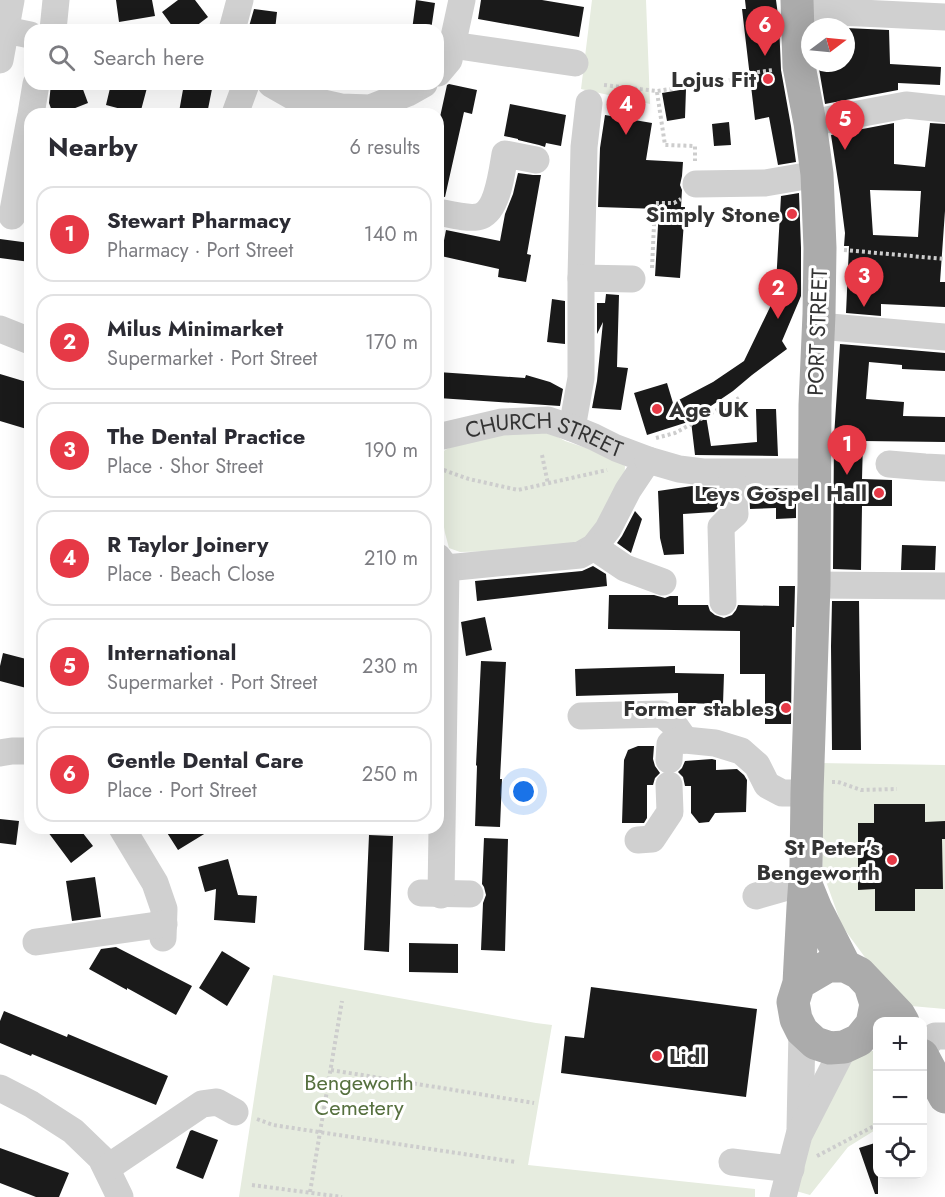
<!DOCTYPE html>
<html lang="en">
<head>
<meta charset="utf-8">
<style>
  :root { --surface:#fff; --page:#f7f7f7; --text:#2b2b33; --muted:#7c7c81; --line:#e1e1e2; --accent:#e63946 }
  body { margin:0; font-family:Jost,sans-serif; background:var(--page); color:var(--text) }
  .controls { position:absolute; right:18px; bottom:18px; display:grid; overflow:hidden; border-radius:12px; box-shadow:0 6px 24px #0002 }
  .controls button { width:54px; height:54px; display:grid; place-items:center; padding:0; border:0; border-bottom:2px solid var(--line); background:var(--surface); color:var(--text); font:30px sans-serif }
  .compass { position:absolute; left:801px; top:18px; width:54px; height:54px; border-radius:50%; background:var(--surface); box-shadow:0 6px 24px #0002; rotate:74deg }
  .you { position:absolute; left:524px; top:792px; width:21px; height:21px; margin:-15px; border:4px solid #fff; border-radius:50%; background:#1a73e8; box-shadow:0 0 0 9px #1a73e833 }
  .badge { display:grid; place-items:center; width:39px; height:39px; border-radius:50%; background:var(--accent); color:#fff; font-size:20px; font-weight:700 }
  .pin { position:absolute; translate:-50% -50px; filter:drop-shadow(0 2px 3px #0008) }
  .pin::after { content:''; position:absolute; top:32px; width:21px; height:18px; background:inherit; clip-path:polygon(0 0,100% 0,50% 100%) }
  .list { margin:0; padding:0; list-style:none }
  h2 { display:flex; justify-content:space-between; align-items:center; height:78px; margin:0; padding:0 24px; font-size:26px }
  h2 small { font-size:20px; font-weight:400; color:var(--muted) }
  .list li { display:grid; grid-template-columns:39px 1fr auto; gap:18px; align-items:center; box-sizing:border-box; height:96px; margin:0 12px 12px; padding:0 12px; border:2px solid var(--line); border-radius:18px }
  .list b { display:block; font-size:22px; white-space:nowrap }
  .list p { margin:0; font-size:20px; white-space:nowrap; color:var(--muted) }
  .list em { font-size:20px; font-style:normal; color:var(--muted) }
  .icon { flex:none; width:33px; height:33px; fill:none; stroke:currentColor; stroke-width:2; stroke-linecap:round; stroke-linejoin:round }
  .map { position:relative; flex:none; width:945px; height:1197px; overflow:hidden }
  .search { position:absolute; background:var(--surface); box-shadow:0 6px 24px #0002; left:24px; top:24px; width:420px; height:66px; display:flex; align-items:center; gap:15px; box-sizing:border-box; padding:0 21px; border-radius:18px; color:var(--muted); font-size:22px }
  .panel { position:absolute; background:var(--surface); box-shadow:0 6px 24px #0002; left:24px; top:108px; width:420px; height:726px; border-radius:18px }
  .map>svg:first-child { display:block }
</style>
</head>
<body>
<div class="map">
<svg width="945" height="1197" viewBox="0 0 945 1197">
  <rect width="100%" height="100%" fill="#fff"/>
  <path fill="#e6ecdf" d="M592,0H646L650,104L581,89Z
    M542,428L565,441L619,459L625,466L624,483L604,518L580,543L499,551L460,552L449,548L445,533L438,491V458L445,450L469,438Z
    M818,763L945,765V1009L911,1006L875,971L842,926L823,873Z
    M273,975L536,1023L552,1025L528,1165L755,1189V1197H239Z
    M861,1051H877V1129L848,1147L810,1195L796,1191L809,1135L845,1058Z"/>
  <path fill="#1a1a1a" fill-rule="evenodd" d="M116,0H152L155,16L119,22Z
    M178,0H195L208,17L191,30H175L162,12Z
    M416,0L435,3L431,30H412Z
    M481,0H542L584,7L579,37L478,19Z
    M745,0H776L779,23L781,70L791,126L796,162L778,165L769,117L755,120L742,9H746Z
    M254,9L277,12L275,30H248Z
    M846,28L889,30L890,64L941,67L940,85L898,83V90L825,104L818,63H846Z
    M51,84H81L88,103L60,114H53L49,103Z
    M111,84H148L140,114L106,105Z
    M184,84H213L207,114H189L179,112Z
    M449,84L477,90L472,114L464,112L445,197L438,196V116L440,117L447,85Z
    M686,89L685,118L667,121L662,93Z
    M510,104L566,115L561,146L546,143L545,147L539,145L518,140V139L504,136Z
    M605,115L652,123L646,160L683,162L682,176L680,185L682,190L681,207H685L680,278L655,276L659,209L598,207L600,148Z
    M729,122L731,145L714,146L712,124Z
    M894,123V164L925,167L930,123L945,124V211L940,282H945V307L881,304V316L846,313L849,246H844L845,233L840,194L831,135ZM870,190L921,191L918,237L873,235Z
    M518,173L533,175H541L527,254L531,255L526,282L498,277L499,269L441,256L446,230L500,241L505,214L513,194Z
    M799,193L801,248V296L782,341L787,349L752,375L733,391L705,410L711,446L757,442L756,409H776L778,456L695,455L691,421L647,435L634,393L667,383L673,403L713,382L744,361L772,303L773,284H776L781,196Z
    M0,239L30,243V262L0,258Z
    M606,294L619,295L617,367L628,368L621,410L592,408L597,381L603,322L597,334V303H605Z
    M552,299L565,301V344L547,342Z
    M840,344L945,353V371L902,369V365L869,362L866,399L904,402L903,416L945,417V442L863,441L862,479L892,480V506H862L861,570L833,569L834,437Z
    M438,372L525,378L526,375L550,382L563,389L560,406L438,398Z
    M0,374L30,383V430L0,421Z
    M692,486L717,488L719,507L714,512L683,514L684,554L664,555L660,538L658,491Z
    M749,488H796V518L776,519V508L750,509Z
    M635,511L642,519L631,553L617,543L622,536Z
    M902,545L936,546L935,570H901Z
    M593,566L606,574L607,586L477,601L475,581L582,571Z
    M779,586H795L794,627H792L791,724H765V674H740V631L608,629L609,595H654L665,598L670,596H678V605H708L710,611L715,615L724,618L732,615L736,610L738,605L779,606Z
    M832,601H859L861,750H832L831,646Z
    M485,617L492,650L466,656L461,622Z
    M3,653L30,660V689L0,681V666Z
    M481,661L506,662L500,779H502L500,827L475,826L477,766L476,765Z
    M675,666V673L724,674L723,704L678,703V693L576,696L575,669Z
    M638,746H654L653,759L655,766L660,773L655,778L653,785H647V818L644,823H622L624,760L628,750Z
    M712,759L716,760V770L737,769L744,775L747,780L746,812L715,813L709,822L699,823L691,813V786H685L683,777L678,772L682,768L685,761Z
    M874,804H925V822L945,821V839H942L943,889H915V911H875V889L858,890V823H874Z
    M0,819L19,821L16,845L0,843Z
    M45,828H79L93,846L71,863Z
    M164,828H214L178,850Z
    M369,835L393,836L389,952L364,950Z
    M484,838L508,839L505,951L481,950L483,903L486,895L484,887L482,884Z
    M228,859L238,895L257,896L255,923L214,920L216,889L205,892L198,867Z
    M95,877L101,917L72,921L66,881Z
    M409,943L458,944V973L409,972Z
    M116,947L192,986L176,1015L127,988V990L89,969L101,949Z
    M222,951L250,968L227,1006L199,988Z
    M591,987L757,1009L746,1097L561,1073L565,1036L584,1038Z
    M4,1011L67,1037L68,1034L168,1076L156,1105L32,1054L31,1056L0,1043V1021Z
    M192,1130L218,1140L203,1179L176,1168L190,1131Z
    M878,1142V1194H875L859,1148Z
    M0,1148L69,1173L59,1197H36L0,1183Z"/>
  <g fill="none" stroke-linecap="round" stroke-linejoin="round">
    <path stroke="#cdcdcd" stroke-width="4" stroke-dasharray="3 3" stroke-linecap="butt" d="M604,85L657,91L738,79L745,74L773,70
      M657,92L665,145L695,146V161
      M844,250L945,259
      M652,268L655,203H674L681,199
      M656,438L675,433L739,398
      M542,455L548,484
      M438,468L469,479L518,490L607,470
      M832,782H838L861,790L897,789
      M331,1070L534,1103
      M257,1119L273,1125L516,1162
      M817,1156L878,1124
      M252,1185L342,1197
      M310,1192L342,1001"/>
    <g stroke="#d0d0d0" stroke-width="27">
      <path d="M797,10L945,17"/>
      <path d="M6,30L30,35"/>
      <path d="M53,30L56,0"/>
      <path d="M232,30L240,0"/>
      <path d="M452,45L575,63"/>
      <path d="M0,60L11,0"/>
      <path d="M438,73L449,60L462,0"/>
      <path d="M271,84L292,96L341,107L370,108L408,93L424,84"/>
      <path d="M31,114L36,84"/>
      <path d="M235,114L246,84"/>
      <path d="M810,123L906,105L945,109"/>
      <path d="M696,184L765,183L817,174"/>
      <path d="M438,212C448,214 471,220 481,216C498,209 502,171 505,154L536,160"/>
      <path d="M12,216L30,119"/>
      <path d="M581,278L584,147L589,103"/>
      <path d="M819,326L945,337"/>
      <path d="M0,329L30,341"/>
      <path d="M572,428L581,378V278L632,279"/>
      <path id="s1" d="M438,437L502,422L548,420L572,428L594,437L616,448L648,460L628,490L608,529L594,547L580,555L446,568L438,557"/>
      <path d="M648,460L679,469L703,472H814"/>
      <path d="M889,464L925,467L945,468"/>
      <path d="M594,547L625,568L663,582"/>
      <path d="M814,585L945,586"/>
      <path d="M723,602L721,527L727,521L735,514L732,473"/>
      <path d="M581,716L662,714L673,723L685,740"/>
      <path d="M0,753L12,751H30"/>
      <path d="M669,760L670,744L672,742L685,740L715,743L741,751L757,765L767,785L782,793H807"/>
      <path d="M122,828L155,883L164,909L163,938"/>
      <path d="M638,840L652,839L670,812L669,785"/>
      <path d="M421,893L470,894"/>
      <path d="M441,895L446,568"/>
      <path d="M756,896L805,882"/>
      <path d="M36,942L164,924"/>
      <path d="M922,1048L935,1036H945"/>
      <path d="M0,1088L31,1104L73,1131L101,1158L120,1197"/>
      <path d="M800,1128L802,1031"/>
      <path d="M732,1162L791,1169"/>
      <path d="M107,1168L202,1104L217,1102L235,1112"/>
      <path d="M783,1197L799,1135L844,1047"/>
    </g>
    <path stroke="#ababab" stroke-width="33" d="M797,0L799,66L810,123L817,174L820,248L819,314L815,405L814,585L807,793L806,866L803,907L799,983L793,1002L796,1019L802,1031L815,1043L830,1048L844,1047L859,1040L872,1024L876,1004L870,985
      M807,887L816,909L845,966
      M799,983L828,966H845L859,973L899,1015L903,1022
      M922,1055L945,1097"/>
  </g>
  <g fill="#e63946" stroke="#fff" stroke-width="2">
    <circle cx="768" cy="79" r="6"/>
    <circle cx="792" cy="214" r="6"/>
    <circle cx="657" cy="409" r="6"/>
    <circle cx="879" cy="493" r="6"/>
    <circle cx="786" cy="708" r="6"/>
    <circle cx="892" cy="860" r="6"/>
    <circle cx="657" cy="1056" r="6"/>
  </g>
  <g text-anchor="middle" stroke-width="6" stroke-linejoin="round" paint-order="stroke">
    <g font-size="22" font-weight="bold" fill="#333" stroke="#fff" text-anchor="end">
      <text x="756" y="87">Lojus Fit</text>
      <text x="780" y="222">Simply Stone</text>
      <text x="669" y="417" text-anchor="start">Age UK</text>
      <text x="867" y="501">Leys Gospel Hall</text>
      <text x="774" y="716">Former stables</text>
      <text x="880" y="855">St Peter's<tspan x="880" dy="25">Bengeworth</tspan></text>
      <text x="669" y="1064" text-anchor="start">Lidl</text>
    </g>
    <g font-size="22" fill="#333" stroke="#fff">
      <text transform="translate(817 332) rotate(-88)" y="8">PORT STREET</text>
      <text dy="8" stroke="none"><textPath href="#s1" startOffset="110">CHURCH STREET</textPath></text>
    </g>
    <g font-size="22" fill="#56703f" stroke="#fff">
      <text x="359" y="1090">Bengeworth<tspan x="359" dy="25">Cemetery</tspan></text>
    </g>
  </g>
</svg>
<div class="controls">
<button>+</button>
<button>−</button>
<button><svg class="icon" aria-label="locate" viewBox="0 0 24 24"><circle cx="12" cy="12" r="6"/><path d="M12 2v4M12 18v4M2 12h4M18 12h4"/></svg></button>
</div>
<svg class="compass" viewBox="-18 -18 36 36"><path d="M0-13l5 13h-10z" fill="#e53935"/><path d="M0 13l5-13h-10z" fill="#7c7c81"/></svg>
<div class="you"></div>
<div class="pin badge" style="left:847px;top:475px">1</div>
<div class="pin badge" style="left:778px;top:319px">2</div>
<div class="pin badge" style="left:864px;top:307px">3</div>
<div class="pin badge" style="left:626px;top:135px">4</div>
<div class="pin badge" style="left:845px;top:150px">5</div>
<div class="pin badge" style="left:765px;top:56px">6</div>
<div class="search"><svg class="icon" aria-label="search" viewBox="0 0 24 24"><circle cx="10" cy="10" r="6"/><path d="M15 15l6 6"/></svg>Search here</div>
<section class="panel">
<h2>Nearby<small>6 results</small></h2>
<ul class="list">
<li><span class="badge">1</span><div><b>Stewart Pharmacy</b><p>Pharmacy · Port Street</p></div><em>140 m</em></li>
<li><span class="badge">2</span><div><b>Milus Minimarket</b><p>Supermarket · Port Street</p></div><em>170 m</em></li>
<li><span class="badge">3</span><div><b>The Dental Practice</b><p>Place · Shor Street</p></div><em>190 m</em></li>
<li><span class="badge">4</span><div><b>R Taylor Joinery</b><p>Place · Beach Close</p></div><em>210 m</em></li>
<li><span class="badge">5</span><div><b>International</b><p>Supermarket · Port Street</p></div><em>230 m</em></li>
<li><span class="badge">6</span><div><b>Gentle Dental Care</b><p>Place · Port Street</p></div><em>250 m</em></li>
</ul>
</section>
</div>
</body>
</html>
